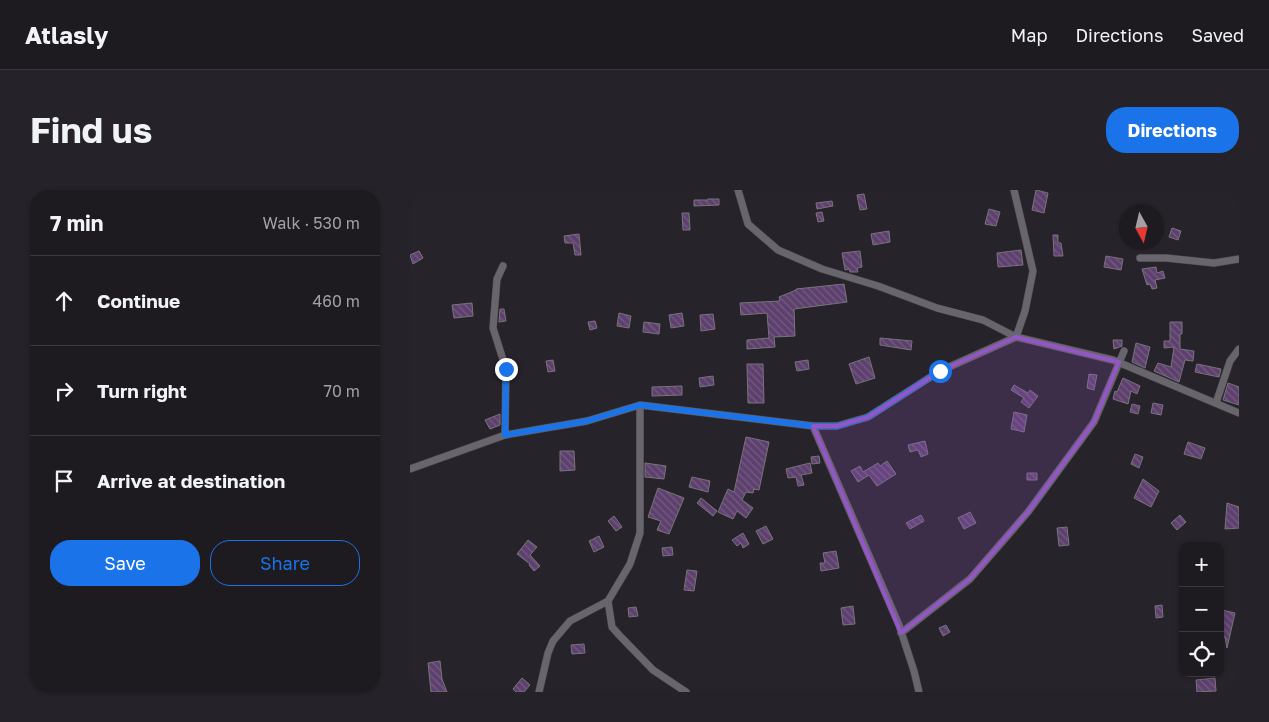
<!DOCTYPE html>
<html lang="en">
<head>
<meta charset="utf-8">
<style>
  :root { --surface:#1d1a20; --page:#252329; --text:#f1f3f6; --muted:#a0a1a5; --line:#3b383e; --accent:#1a73e8 }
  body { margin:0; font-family:"Golos Text",sans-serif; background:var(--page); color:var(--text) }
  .controls { position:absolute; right:15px; bottom:15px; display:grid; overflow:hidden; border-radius:10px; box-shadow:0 1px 4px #0004 }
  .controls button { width:45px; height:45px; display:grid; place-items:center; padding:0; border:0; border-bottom:1px solid var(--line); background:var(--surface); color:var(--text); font:25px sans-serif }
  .compass { position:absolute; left:709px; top:15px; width:45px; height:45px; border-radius:50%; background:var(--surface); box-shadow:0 1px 4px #0004; rotate:172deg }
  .stop { position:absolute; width:15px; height:15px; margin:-11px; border:4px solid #1a73e8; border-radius:50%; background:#fff }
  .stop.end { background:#1a73e8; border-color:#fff; box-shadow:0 1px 5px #0008 }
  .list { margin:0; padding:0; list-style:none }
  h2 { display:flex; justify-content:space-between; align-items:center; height:65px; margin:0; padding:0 20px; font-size:21px }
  h2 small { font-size:16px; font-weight:400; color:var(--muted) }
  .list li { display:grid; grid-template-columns:32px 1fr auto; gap:15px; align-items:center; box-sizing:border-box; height:90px; padding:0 20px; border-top:1px solid var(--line) }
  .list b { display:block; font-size:19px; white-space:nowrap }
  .list em { font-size:16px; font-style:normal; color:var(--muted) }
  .actions { display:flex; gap:10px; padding:15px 20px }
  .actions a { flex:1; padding:11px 0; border:1px solid var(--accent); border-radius:20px; text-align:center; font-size:18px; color:var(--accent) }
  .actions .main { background:var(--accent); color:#fff }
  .icon { flex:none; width:28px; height:28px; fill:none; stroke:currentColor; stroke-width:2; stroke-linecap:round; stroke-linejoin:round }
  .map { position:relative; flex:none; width:829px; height:502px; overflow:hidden; border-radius:20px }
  header { display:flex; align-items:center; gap:30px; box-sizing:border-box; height:70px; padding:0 25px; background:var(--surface); border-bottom:1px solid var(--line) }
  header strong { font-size:24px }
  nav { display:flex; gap:28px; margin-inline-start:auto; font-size:18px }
  .intro { display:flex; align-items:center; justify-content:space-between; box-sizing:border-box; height:120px; padding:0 30px }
  h1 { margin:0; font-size:35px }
  .button { padding:12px 22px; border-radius:20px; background:var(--accent); color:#fff; font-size:18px; font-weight:700 }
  main { display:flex; gap:30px; padding:0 30px }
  aside { flex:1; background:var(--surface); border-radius:20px; box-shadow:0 1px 4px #0004 }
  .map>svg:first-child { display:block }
</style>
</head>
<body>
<header>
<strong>Atlasly</strong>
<nav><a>Map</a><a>Directions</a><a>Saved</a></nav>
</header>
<div class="intro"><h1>Find us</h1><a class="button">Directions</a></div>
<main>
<aside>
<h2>7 min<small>Walk · 530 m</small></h2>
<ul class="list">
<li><svg class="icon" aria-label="ahead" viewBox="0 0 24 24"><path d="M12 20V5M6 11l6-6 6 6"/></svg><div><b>Continue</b></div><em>460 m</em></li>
<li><svg class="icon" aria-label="right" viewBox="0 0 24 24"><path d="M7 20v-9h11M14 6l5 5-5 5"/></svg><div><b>Turn right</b></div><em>70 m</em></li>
<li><svg class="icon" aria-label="arrive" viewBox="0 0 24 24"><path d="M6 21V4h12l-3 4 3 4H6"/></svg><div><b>Arrive at destination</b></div></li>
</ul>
<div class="actions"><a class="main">Save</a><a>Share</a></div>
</aside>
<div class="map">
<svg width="829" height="502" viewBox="0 0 829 502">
  <defs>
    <pattern id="building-back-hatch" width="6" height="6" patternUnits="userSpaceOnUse" patternTransform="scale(1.25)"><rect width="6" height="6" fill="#5d406d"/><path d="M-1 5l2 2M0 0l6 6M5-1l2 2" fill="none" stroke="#745b81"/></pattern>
  </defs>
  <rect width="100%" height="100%" fill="#27232a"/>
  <path fill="url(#building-back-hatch)" stroke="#78747b" d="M626,0L638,3L634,23L622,20Z
    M454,4L457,19L450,20L447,5Z
    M298,9H309V15L284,16V10H298Z
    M422,11L423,16L407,19L406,13Z
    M579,19L590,22L586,36L575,34Z
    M412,22L414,31L408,32L406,23Z
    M272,23H279L280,40H273Z
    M762,38L771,41L768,50L759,47Z
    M479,41L480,52L463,55L461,44Z
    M169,44L171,65H165L163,53H155L154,46Z
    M643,45H648V53H651L653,66H644Z
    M611,60L613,75L588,77L587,63Z
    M9,61L13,68L3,74L0,65Z
    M450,61L452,77L447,78L448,82H440L439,79L435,80L432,63Z
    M696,66L713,69L711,80L694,77Z
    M746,77L747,83L753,81L755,88L745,90L747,98L742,99L740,94L737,95L732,79Z
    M434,94L437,112L384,119L385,146L364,147L365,157L337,159V150L359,148L357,123L331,125L330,113L370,111L369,107L386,100V99Z
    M62,113L63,126L44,128L42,115Z
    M90,119H94L96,131L89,132Z
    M209,123L221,126L219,138L207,136Z
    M272,123L274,136L261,138L259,125Z
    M303,124L305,139L291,141L290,125Z
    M185,131L187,138L180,140L178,132Z
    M234,132L250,134L249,144L233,142Z
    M760,132H772V144H770V159L784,161L783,171L775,170L769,192L744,181L748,173L761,177L764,157L754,158V151H760Z
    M470,148L502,151L501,160L470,155Z
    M703,150H712V156L704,159Z
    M726,153L740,157L735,178L722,172Z
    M459,167L465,188L446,194L439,174Z
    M143,170L145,181L138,182L136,171Z
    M398,170L399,179L387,181L385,172Z
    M337,174H353L354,213H338Z
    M787,174L811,179L809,187L785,182Z
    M679,184L687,185L684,200L677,198Z
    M303,186L304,195L290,197L289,188Z
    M713,188L730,196L727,204L721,201L718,214L703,209L705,201L707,202Z
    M818,193L829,197V215L813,210Z
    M604,195L618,203L620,200L628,206L619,218L611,212L614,208L601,200Z
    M272,196V205L242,206V197Z
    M743,213L753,215L751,225L741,223Z
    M722,214L730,216L728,224L720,222Z
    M604,222L617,225L614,242L601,239Z
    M90,224V235L80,239L75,230Z
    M336,247L359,252L349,300L344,299L343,303L336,302L332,310L343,318L336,328L327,321L323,329L308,322L318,299L324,302Z
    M515,251L518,264L511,267L508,260L500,262L498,255Z
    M778,252L795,258L791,269L774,264Z
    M150,261H164L165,280L150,281Z
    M725,264L733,267L729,278L721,274Z
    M409,266L410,273L402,274L401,267Z
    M477,271L486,284L467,296L459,285L448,292L441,281L450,276L453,282L468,273L470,276Z
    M235,273L256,276L254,289L235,287Z
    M400,273L402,283L391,285L394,295L388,296L386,287L378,288L376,279Z
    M617,283H627V290H617Z
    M282,287L300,291L298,302L279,297Z
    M733,289L749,301L741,317L724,308Z
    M248,298L274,308L259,344L247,340L251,331L238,327Z
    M291,308L307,321L303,326L287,313Z
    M817,313L829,317V338L815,339Z
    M560,322L566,333L554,339L548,328Z
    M511,325L514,331L500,339L496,333Z
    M770,325L776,332L767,340L761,333Z
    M204,326L212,337L206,341L198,331Z
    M356,336L363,349L353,354L346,341Z
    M657,337L659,355L649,356L647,338Z
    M333,343L339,354L333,358L331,353L327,356L322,350Z
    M189,346L194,357L184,362L179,351Z
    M118,350L127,357L120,365L130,376L124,381L119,375L120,374L107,364Z
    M262,357L263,365L253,366L252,358Z
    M426,361L429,378L411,381L410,373H415L413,363Z
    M277,380L287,381L284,401L274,400Z
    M752,415L753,427L746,428L745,416Z
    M443,416L445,434L433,435L431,418Z
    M226,417L228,426L219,427L218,418Z
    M812,420L825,423L817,458L815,447H810Z
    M536,435L540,442L533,446L529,438Z
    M174,454L175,463L162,464L161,455Z
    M30,471L32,489L37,502H21L18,473Z
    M112,488L120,495L114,502H106L103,499Z
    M805,488L806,501L787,502L786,490Z"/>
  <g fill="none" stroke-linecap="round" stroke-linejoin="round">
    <defs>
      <path id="minor" d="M328,0L338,34L368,60L412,79L468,96L527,118L573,130L606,147L703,170L829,223
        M730,68H756L804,73L829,69
        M93,76L87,89L83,138L96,179L95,245
        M806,213L820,171L829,159
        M403,236L489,435L504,481L509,502
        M0,279L95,245L177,231L230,215L403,236H427L458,227L530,181L606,147L615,121L623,81L604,0
        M198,411L202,437L209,445L243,480L276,502
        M491,443L560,389L618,322L684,232L714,161
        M129,502L138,463L143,451L160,431L198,411L220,374L230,343V215"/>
    </defs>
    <use href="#minor" stroke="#444146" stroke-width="8"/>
    <use href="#minor" stroke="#69656c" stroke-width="7"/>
  </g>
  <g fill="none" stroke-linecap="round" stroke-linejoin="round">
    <path stroke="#1a73e8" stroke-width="6" d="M96,179L95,245L177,231L230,215L403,236H428L458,227L530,181"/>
  </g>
  <path fill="#9256c6" fill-opacity="0.2" stroke="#9256c6" stroke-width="4" stroke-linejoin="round" d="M606,147L709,172L684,232L618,322L560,389L491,443L403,236H427L458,227L530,181Z"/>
</svg>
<div class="controls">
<button>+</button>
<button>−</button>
<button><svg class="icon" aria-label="locate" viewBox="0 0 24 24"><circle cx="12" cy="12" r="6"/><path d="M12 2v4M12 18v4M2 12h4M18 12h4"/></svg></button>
</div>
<svg class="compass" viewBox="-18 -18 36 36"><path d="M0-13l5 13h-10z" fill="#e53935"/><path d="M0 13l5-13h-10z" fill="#a0a1a5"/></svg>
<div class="stop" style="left:530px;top:181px"></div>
<div class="stop end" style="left:96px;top:179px"></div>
</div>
</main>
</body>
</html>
